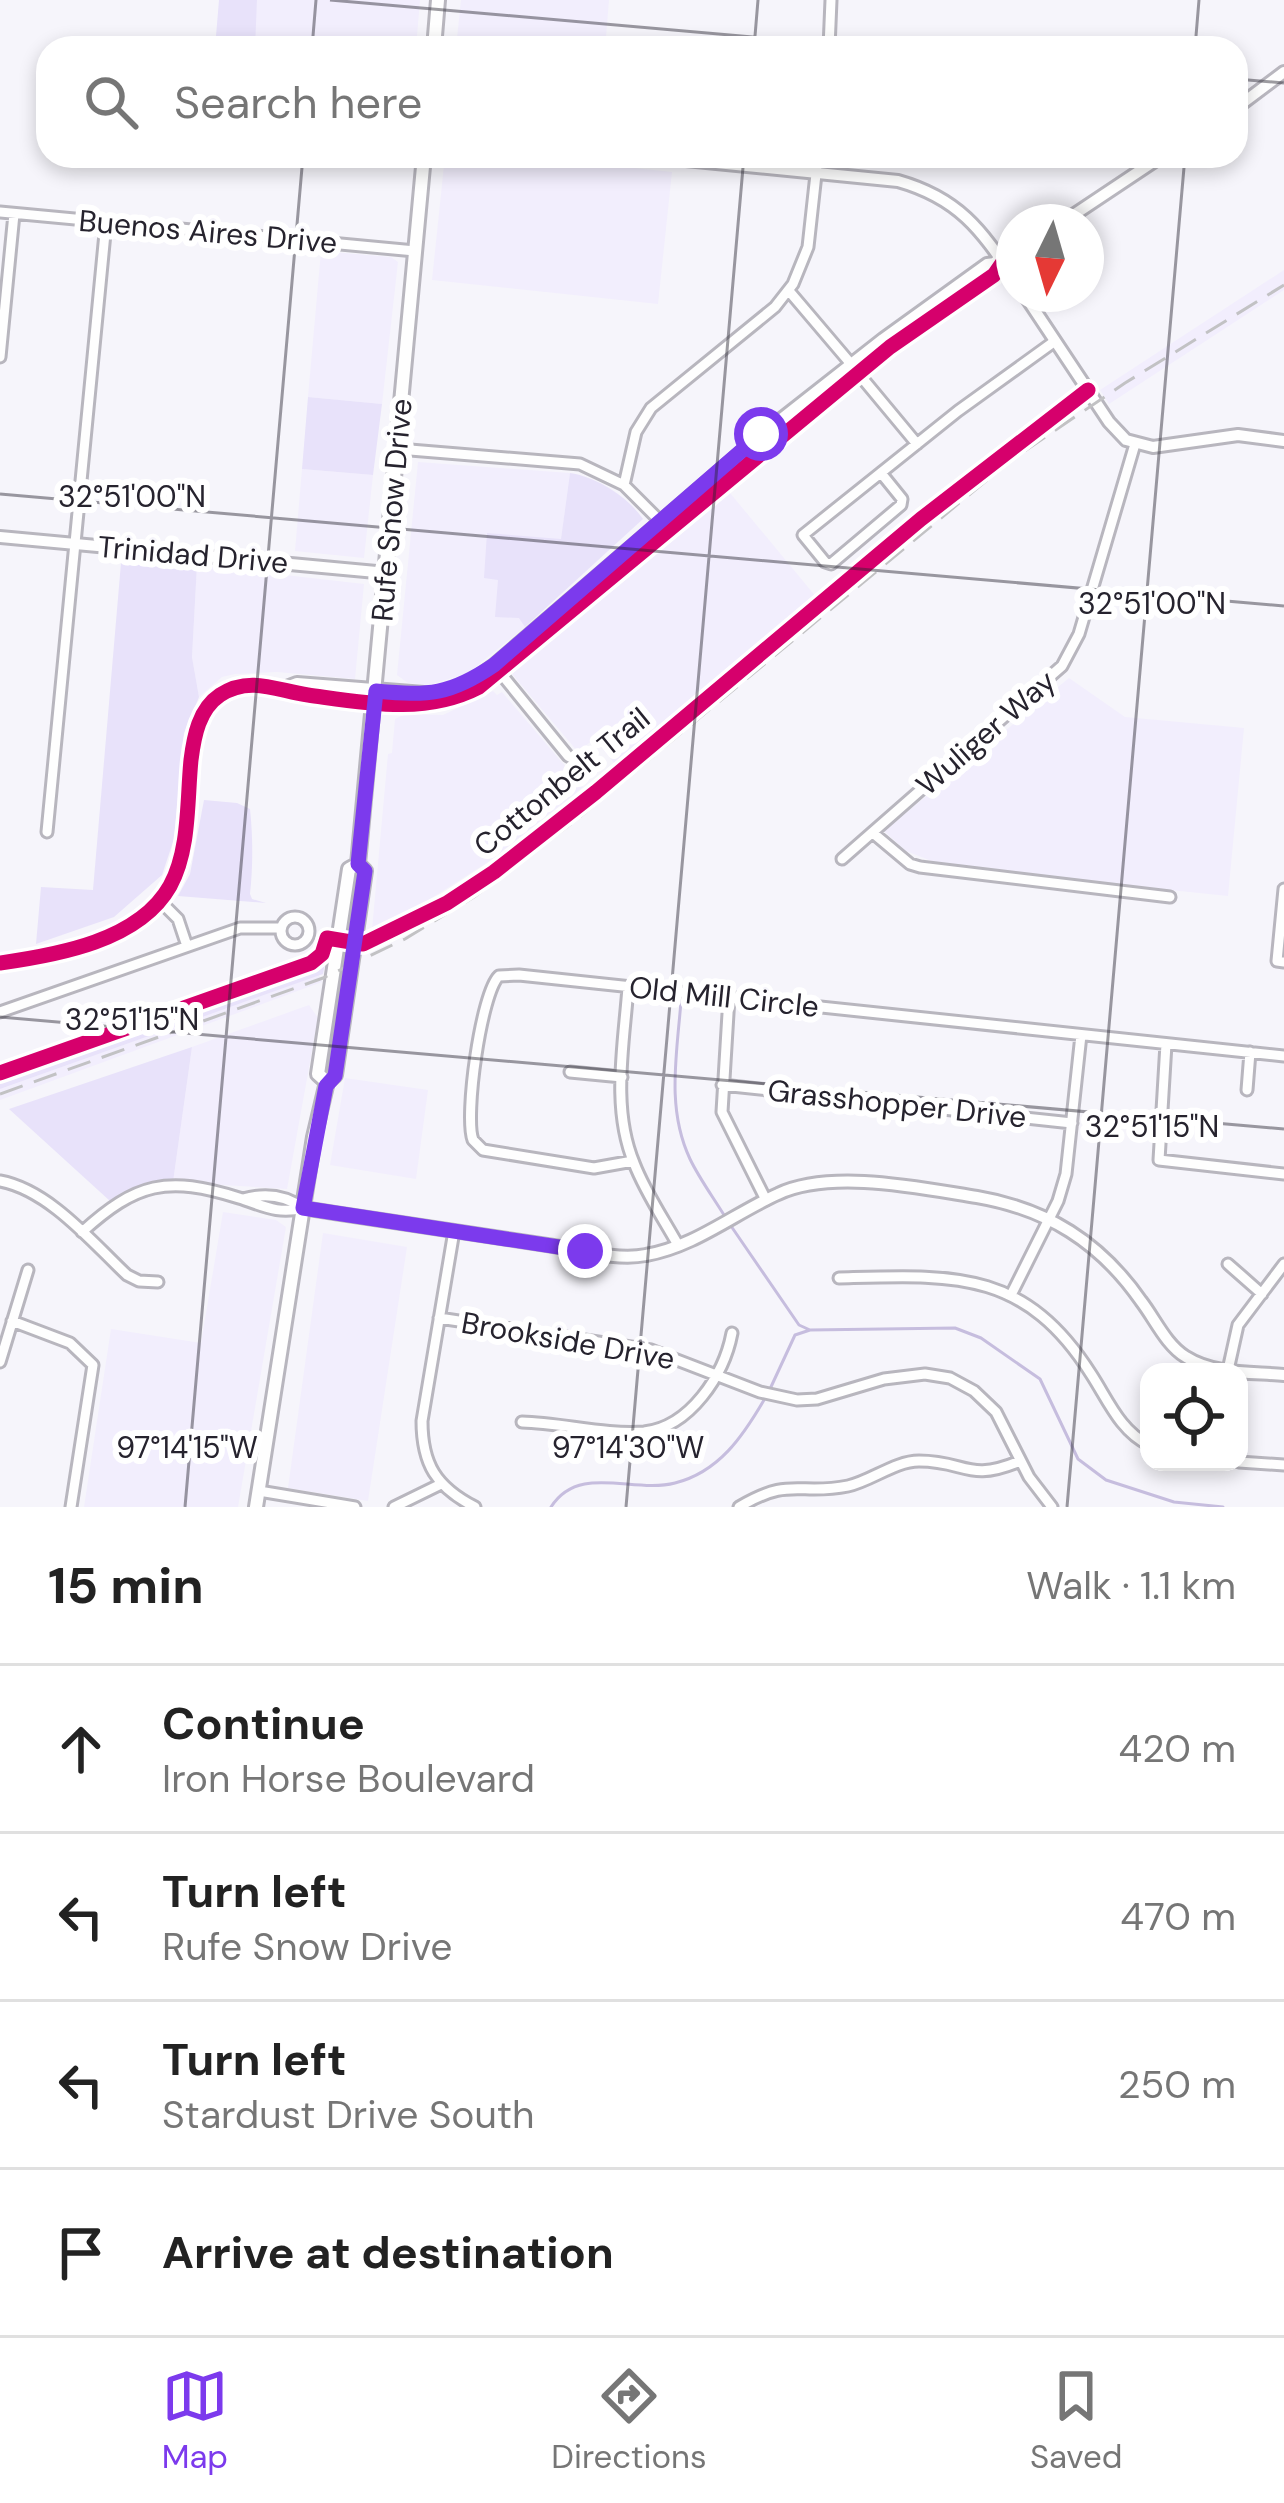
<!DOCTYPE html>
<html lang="en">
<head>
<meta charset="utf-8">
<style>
  :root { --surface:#fff; --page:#f6f6f6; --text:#222; --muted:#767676; --line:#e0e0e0; --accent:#7c3aed }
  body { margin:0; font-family:"DM Sans",sans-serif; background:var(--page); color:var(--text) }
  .controls { position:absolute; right:36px; bottom:36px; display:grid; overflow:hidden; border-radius:24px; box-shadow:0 6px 18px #0003 }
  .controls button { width:108px; height:108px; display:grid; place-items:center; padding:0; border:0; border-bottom:3px solid var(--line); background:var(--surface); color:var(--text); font:60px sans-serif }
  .compass { position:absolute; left:996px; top:204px; width:108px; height:108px; border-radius:50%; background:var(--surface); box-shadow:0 6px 18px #0003; rotate:185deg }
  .stop { position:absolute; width:36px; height:36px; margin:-27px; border:9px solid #7c3aed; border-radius:50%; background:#fff }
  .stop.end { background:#7c3aed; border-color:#fff; box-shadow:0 3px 12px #0008 }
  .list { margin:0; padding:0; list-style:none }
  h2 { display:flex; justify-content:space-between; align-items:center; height:156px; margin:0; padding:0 48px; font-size:51px }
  h2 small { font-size:39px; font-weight:400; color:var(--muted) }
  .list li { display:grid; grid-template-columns:78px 1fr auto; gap:36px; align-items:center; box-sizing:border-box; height:168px; padding:0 48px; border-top:3px solid var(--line) }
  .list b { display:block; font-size:45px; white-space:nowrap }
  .list p { margin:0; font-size:39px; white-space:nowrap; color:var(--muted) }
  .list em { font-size:39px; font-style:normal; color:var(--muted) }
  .icon { flex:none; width:66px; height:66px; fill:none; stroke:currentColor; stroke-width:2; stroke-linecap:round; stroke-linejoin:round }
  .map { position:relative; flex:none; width:1284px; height:1507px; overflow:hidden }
  .search { position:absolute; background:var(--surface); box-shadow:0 6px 18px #0003; left:36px; right:36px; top:36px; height:132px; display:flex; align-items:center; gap:30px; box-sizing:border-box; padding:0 42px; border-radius:36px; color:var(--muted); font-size:45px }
  .sheet { height:828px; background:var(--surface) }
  nav { display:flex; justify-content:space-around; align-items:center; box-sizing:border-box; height:168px; border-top:3px solid var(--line); background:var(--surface); font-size:33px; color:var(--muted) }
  nav a { display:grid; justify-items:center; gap:6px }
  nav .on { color:var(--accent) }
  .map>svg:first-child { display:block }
</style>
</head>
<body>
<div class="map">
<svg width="1284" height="1507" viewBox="0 0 1284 1507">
  <rect width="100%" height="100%" fill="#f6f5fb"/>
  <path fill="#f2eefd" d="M257,0H420L416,48L253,45Z
    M461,0H609L606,37L613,39L612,48H456Z
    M445,156H522L672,172L658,304L432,280Z
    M321,251L391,257L398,262L382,404L308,397Z
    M1284,270V290L1109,404L1100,390Z
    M418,462L570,473L561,540L488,533L498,579L525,627L468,673L429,685L408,683L397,675Z
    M302,469L373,475L364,558L295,551Z
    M730,493L817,598L616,765L594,739L578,752L512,674Z
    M197,565L364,584L355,679L277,672L235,674L222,677L199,697L192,657Z
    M1069,678L1125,717L1244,728L1228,896L947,867L906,851L884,831Z
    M493,691L497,695L502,692L583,787L488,862L424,903L423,909L391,928L372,930L388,754L392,753L395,719L405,714L443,715Z
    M319,975L322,982L0,1100V1089Z
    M309,1005L318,1018L287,1189L173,1182L192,1047Z
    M345,1078L428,1090L416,1179L330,1165Z
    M223,1212L276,1220L286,1227L238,1507H84L111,1329L201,1343Z
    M323,1233L407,1247L368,1501L288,1488Z"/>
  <path fill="#e8e2fa" d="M219,0H257L255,48H215Z
    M308,397L382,404L373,475L302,469Z
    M570,473C597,477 628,497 643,519L525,627L519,618L495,617L498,580L484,578L487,533L561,539Z
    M121,563L197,565L192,657L199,697L184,733L174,839L162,875L114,917L36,944L41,887L93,890Z
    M204,800L237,803L250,809C253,838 253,866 250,894L252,899L266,903L178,896L190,874Z
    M324,934H331L323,974L0,1089V1069L310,960L320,953Z
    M192,1047L173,1182H152L110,1201L9,1109Z"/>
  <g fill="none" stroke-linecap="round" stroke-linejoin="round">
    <path stroke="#c6bdde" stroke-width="3" d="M681,1001C677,1054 666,1108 690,1159C699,1178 713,1197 724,1215
      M731,1226L799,1325L810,1330L955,1328L981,1338L1040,1379L1078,1459L1106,1480L1174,1502L1223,1507
      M770,1389L795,1335L810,1330
      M551,1507C579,1463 633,1494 675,1483C719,1472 743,1436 764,1400"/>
    <defs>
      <path id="minor" d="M829,48L831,0
        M0,212L415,251
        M789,291L851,364
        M0,357L14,214
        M858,373L917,444
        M398,449L580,464L624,485L662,523
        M881,473L902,499L901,505L831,564L825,562L803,535L958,411L1055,341
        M624,485L636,432L651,408L775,307L793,284L808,247L818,156
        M498,670L568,756L586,766
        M47,832L106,223
        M873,833L910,864L920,867L1170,897
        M842,859L1062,666L1079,634L1135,444
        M1284,889L1277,961L1284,962
        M159,900L178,919L187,946
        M281 931a14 14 0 1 1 28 0a14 14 0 1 1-28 0Z
        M628,987C624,1044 611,1108 634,1163C645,1192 663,1218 678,1245
        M729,997L722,1112L766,1200
        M0,1012L240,928H281
        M1166,1044L1159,1160L1284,1174
        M570,1072L622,1077
        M722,1085L1072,1123
        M1247,1090L1250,1052
        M633,1161L594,1168L483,1150L473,1140C464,1117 481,993 499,976L519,975L1284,1056
        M0,1181C49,1190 92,1242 127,1275L139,1281L158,1282
        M243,1199C264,1193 285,1195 303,1208
        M454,1231L422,1421C422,1464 436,1487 475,1507
        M82,1232C136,1183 167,1175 239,1198C262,1205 277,1215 303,1208
        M1228,1264L1262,1294
        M839,1278C951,1275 1024,1268 1091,1374C1108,1400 1120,1431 1149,1445
        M1011,1295L1058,1201L1066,1174L1081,1035
        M439,1318L651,1350L760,1392L797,1400L817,1399L884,1379L925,1374L950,1378L974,1391L996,1412L1029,1477L1052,1507
        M12,1321L70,1343L93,1365L71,1507
        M0,1362L28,1270
        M1228,1370L1238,1325L1284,1264
        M522,1422C562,1423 605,1435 644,1432C690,1427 724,1375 732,1333
        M1239,1462L1284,1465
        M259,1491L355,1507
        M394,1507L439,1485
        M739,1507C791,1476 798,1496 848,1486C871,1481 895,1461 919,1461C967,1461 967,1483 1020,1461"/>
      <path id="tertiary" d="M1236,108L1284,72
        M645,156L898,181C958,198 981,229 1014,279
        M1063,222L1162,156
        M1024,294L1109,422L1126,440L1153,447L1238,435L1284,441
        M0,537L387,573
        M284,688L297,683L437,694L469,683L494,665L762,434L883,339L987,264L1003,262
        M0,963C57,955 139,941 170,886C190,850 187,799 191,760C194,736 199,709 220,695C250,675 278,691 308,695C366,703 425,715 479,687L890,347L994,275L1003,262L1014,254
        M303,1208C384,1221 465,1233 547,1245C577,1249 616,1261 646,1255C694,1247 735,1213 778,1194C831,1169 920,1188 977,1197C1047,1209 1100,1242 1141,1301C1155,1319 1166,1345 1186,1357C1214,1375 1253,1372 1284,1375"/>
      <path id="secondary" d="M434,48L438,0
        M327,1082L318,1074L349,869L358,864
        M256,1507L314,1137L327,1082L335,1075L365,871L358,864L424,156"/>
    </defs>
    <use href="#minor" stroke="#b8b6be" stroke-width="15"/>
    <use href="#tertiary" stroke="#b8b6be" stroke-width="16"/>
    <use href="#secondary" stroke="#b8b6be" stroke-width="18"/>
    <use href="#minor" stroke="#fefefe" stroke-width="9"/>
    <use href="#tertiary" stroke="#fefefe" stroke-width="10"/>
    <use href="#secondary" stroke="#fefefe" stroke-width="12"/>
    <path stroke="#c2c2c4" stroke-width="3" stroke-dasharray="24 12" stroke-linecap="butt" d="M0,1094L323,978L405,939L474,897L576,820L1010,461L1125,383L1284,285"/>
    <defs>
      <path id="cycleway" d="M0,963C57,955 139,941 170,886C190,850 187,799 191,760C194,736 199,709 220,695C250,675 278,691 308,695C366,703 425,715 479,687L890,347L994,275L1003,262L1014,254
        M0,1073L311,963L322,954L327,938L363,944L447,903L494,872L596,792L921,519L1088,390"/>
    </defs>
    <use href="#cycleway" stroke="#fff" stroke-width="22"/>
    <use href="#cycleway" stroke="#d6006c" stroke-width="15"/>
  </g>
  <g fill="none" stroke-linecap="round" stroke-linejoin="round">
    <path stroke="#7c3aed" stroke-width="15" d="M585,1251L303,1208L326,1086L335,1076L365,871L358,864L376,691C429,696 450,695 494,665L761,434"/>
  </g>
  <path fill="none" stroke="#26232e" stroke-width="3" stroke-opacity="0.45" d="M330,0L878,48M312,48L316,0M754,48L758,0M1195,48L1199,0M1236,79L1284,83M0,494L1284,606M0,1017L1284,1129M185,1507L303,156M626,1507L744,156M1067,1507L1185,156"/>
  <g text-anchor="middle" stroke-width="12" stroke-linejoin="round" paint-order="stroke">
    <g font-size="30" fill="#26232e" stroke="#fff">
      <text transform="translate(208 232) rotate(5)" y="10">Buenos Aires Drive</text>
      <text transform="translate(392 510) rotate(-85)" y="10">Rufe Snow Drive</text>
      <text transform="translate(193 555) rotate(5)" y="10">Trinidad Drive</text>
      <text transform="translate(986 733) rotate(-41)" y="10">Wuliger Way</text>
      <text transform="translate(562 782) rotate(-39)" y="10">Cottonbelt Trail</text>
      <text transform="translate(724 997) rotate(6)" y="10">Old Mill Circle</text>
      <text transform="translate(897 1104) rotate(6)" y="10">Grasshopper Drive</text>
      <text transform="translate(568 1341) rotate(10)" y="10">Brookside Drive</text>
    </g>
  </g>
  <g font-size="30" text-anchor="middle" fill="#26232e" stroke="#fff" stroke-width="12" stroke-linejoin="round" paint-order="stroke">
    <text x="132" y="507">32°51'00"N</text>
    <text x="1152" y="614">32°51'00"N</text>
    <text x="132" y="1030">32°51'15"N</text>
    <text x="1152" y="1137">32°51'15"N</text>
    <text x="187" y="1458">97°14'15"W</text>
    <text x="628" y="1458">97°14'30"W</text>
  </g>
</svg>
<div class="controls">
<button><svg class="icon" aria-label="locate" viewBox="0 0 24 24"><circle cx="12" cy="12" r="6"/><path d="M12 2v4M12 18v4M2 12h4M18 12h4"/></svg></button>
</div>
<svg class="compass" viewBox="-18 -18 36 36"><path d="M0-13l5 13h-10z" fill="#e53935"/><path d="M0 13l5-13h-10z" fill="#767676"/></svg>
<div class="stop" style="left:761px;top:434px"></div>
<div class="stop end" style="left:585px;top:1251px"></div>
<div class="search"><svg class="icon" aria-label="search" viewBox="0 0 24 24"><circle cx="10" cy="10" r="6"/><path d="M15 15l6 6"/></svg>Search here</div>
</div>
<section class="sheet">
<h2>15 min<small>Walk · 1.1 km</small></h2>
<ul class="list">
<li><svg class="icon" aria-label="ahead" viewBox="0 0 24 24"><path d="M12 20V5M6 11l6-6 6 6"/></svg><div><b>Continue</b><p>Iron Horse Boulevard</p></div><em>420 m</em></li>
<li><svg class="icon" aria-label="left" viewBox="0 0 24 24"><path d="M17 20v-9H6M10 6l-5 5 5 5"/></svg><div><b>Turn left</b><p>Rufe Snow Drive</p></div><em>470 m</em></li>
<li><svg class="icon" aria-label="left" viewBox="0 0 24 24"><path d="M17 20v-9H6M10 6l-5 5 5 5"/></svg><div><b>Turn left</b><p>Stardust Drive South</p></div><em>250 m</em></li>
<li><svg class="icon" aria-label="arrive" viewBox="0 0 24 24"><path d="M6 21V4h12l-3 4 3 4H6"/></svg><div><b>Arrive at destination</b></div></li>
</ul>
</section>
<nav>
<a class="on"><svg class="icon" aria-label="map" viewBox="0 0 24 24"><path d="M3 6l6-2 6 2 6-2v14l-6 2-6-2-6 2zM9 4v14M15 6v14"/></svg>Map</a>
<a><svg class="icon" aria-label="directions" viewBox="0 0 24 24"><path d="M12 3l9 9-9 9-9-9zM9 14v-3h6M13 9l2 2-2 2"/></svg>Directions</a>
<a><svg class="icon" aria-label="saved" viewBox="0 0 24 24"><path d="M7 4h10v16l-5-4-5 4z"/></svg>Saved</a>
</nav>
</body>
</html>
